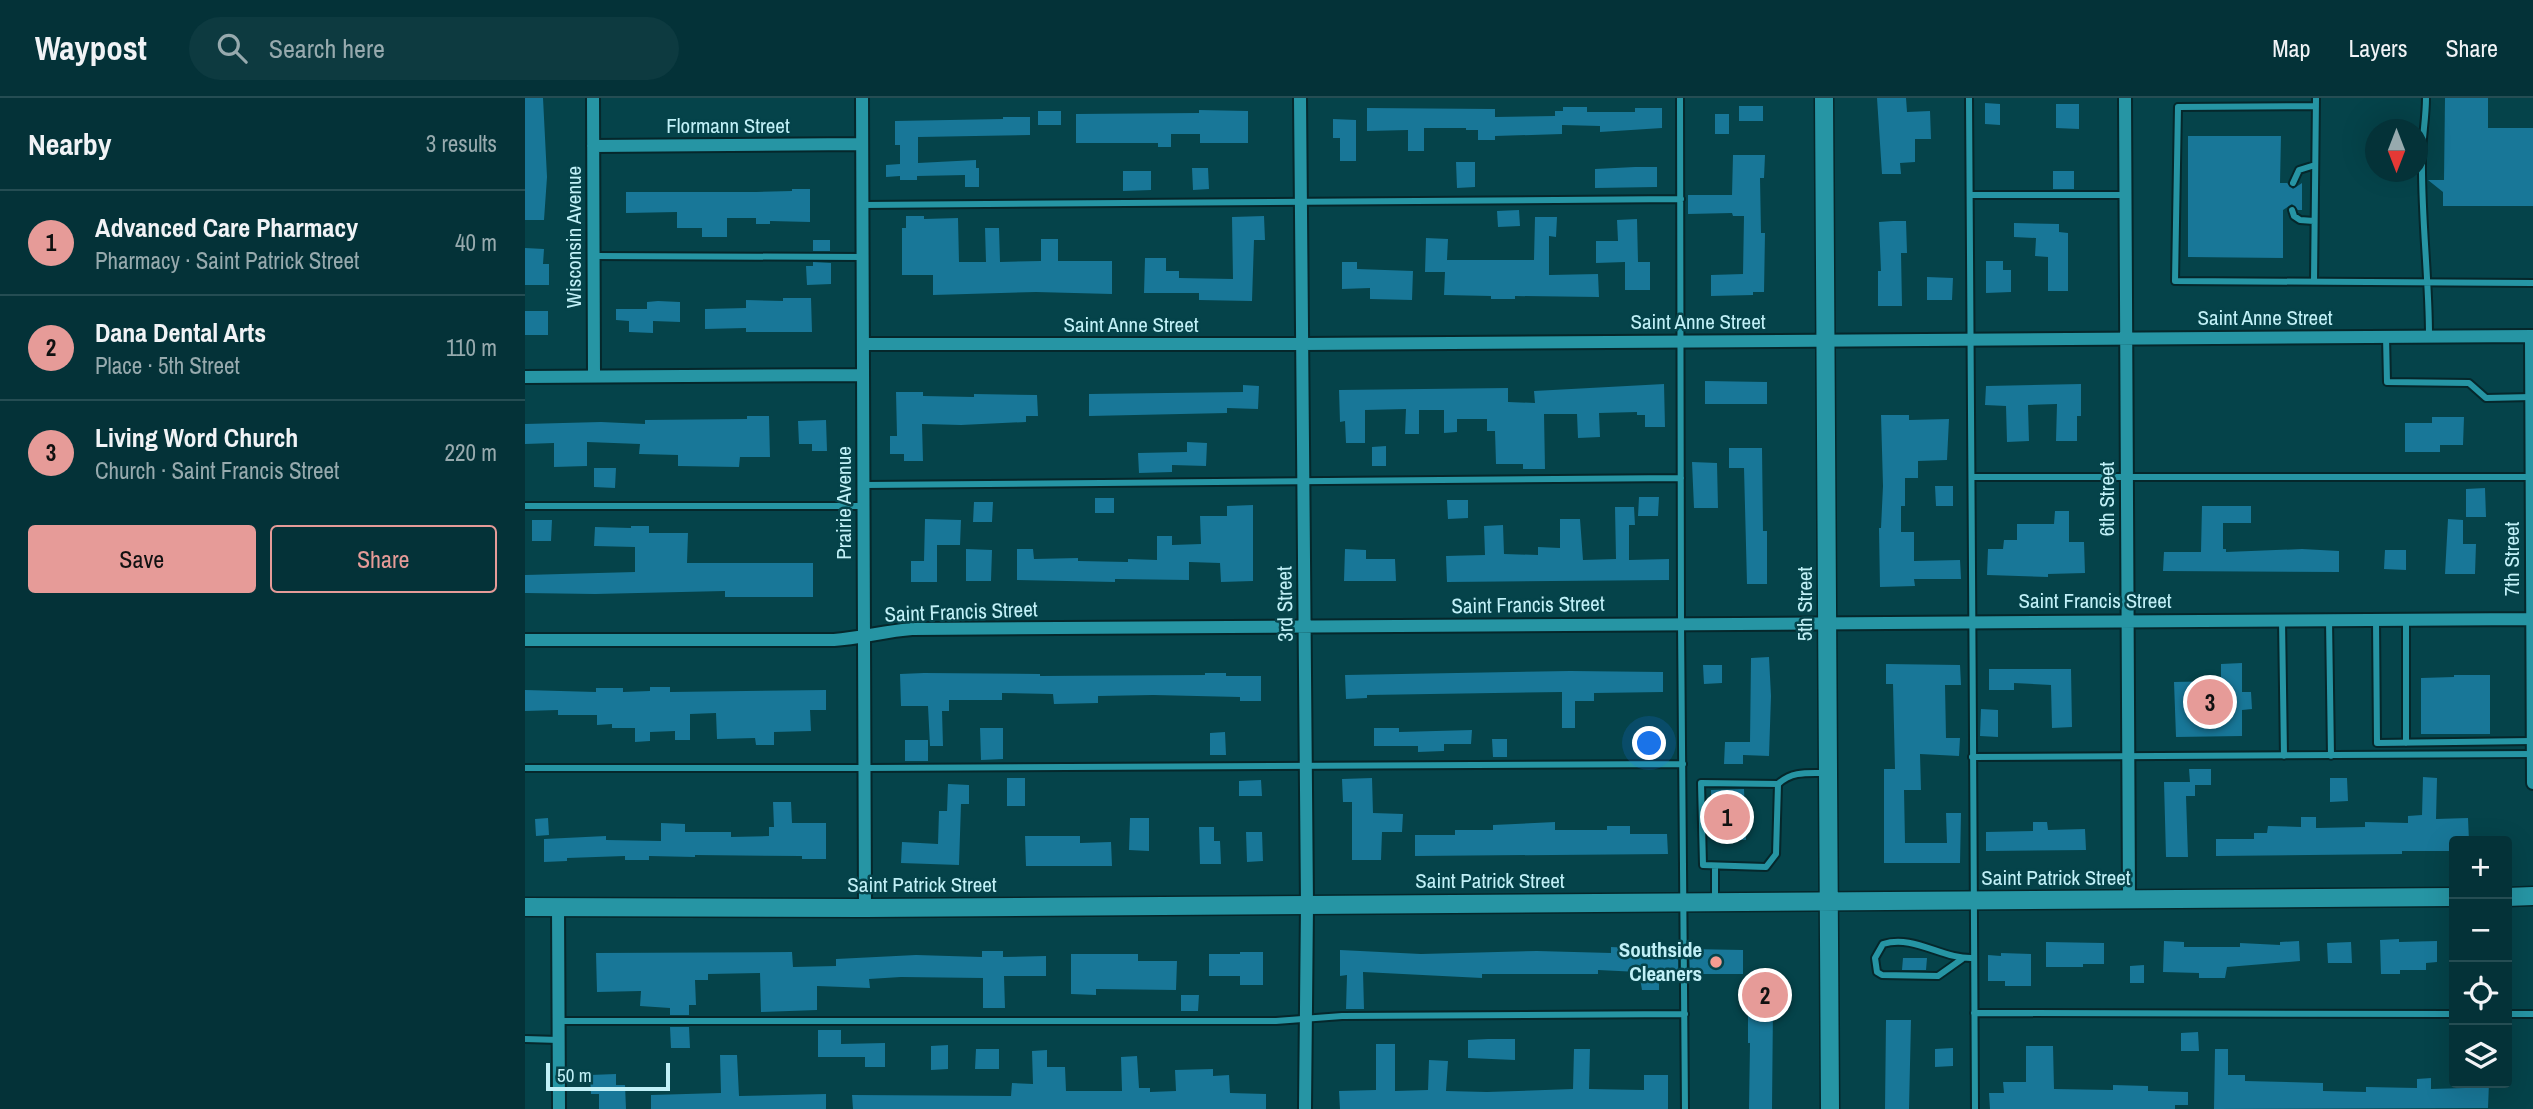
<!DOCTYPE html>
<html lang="en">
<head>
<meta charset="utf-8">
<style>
  :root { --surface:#043238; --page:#0d3a40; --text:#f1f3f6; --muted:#97aaae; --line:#254d53; --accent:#e69b98 }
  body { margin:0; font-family:"Archivo Narrow",sans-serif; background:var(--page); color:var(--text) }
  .controls { position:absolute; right:21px; bottom:21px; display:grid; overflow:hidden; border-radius:7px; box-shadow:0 7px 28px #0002 }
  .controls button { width:63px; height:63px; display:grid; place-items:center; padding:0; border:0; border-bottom:2px solid var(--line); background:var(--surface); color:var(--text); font:35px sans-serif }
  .compass { position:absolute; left:1840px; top:21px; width:63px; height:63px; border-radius:50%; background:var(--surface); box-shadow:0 7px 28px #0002; rotate:180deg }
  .scale { position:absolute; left:21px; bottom:18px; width:124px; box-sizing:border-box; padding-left:7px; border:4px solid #c1f0f7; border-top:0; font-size:19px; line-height:24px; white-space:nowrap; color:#c1f0f7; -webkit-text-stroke:5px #05434a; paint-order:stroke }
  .you { position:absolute; left:1125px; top:646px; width:24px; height:24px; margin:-18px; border:5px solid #fff; border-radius:50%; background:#1a73e8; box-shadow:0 0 0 10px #1a73e833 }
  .badge { display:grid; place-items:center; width:46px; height:46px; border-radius:50%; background:var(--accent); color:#111; font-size:23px; font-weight:700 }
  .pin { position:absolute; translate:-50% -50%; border:4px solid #fff; box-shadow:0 2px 7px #0006 }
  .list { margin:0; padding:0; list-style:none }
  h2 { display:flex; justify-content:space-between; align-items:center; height:91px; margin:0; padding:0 28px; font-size:30px }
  h2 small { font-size:23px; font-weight:400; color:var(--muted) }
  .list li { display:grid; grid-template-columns:46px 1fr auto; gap:21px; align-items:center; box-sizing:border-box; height:105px; padding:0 28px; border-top:2px solid var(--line) }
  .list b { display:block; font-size:26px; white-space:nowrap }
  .list p { margin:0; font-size:23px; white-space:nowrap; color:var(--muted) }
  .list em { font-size:23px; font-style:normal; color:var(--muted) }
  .actions { display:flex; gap:14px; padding:21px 28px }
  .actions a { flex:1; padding:16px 0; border:2px solid var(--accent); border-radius:7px; text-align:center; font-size:24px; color:var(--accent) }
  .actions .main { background:var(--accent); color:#111 }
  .icon { flex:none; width:38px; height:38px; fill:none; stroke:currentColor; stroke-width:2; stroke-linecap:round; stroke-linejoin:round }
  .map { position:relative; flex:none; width:2008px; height:1011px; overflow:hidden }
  header { display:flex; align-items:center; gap:42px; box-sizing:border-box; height:98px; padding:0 35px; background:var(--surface); border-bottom:2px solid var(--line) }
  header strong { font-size:33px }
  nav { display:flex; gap:38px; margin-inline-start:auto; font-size:24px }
  .search { width:490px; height:63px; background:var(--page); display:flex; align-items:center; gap:18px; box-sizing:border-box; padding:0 24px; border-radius:38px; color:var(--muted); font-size:26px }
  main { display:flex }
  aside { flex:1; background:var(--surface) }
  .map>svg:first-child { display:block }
</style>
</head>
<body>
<header>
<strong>Waypost</strong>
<div class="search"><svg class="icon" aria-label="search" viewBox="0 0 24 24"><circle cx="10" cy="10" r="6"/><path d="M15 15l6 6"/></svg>Search here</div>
<nav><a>Map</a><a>Layers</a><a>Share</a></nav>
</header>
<main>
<aside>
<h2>Nearby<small>3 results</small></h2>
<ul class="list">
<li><span class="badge">1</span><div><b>Advanced Care Pharmacy</b><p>Pharmacy · Saint Patrick Street</p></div><em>40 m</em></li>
<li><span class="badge">2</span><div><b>Dana Dental Arts</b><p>Place · 5th Street</p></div><em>110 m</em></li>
<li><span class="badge">3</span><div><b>Living Word Church</b><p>Church · Saint Francis Street</p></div><em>220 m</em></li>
</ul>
<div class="actions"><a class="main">Save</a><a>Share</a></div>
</aside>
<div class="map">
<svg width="2008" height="1011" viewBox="0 0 2008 1011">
  <rect width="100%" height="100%" fill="#05434a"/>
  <path fill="#187798" d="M0,0H18L22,79L19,122H0Z
    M1352,0H1381L1382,14L1405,13L1406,41H1390V64L1375,65L1376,76H1357Z
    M1920,0H1963V30H2008V108H1918V94L1903,82H1919Z
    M1460,5L1475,6V27L1460,26Z
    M1531,6H1554V31L1531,30Z
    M1214,8H1238V23H1214Z
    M1038,9H1062V14H1110V10H1137V30L1075,34V28L1037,27V36L970,38V42H953V32H941V30H899V53H883V32L842,33V10L970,11V19L1030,18V13H1038Z
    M674,12L723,13V45H675V36H646V49H633V45H551V16L674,15Z
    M513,13H536V27H513Z
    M1190,16H1204V36H1190Z
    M478,19H505V37L393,39V65L451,62V70H454V89H440V77L392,78V82H375V78L361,79V67L375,66V47H370V23L478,21Z
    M808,21L831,22V63H815V40H808Z
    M1663,38H1756L1755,85H1762L1768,91L1777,85V112H1773L1767,106L1758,112V160L1663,159Z
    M1208,57H1240L1239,80H1235L1236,135H1240L1239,194H1228V197L1186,198V177L1218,176L1219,118H1208L1207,115L1163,116V97H1207Z
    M931,64H950V89L932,90Z
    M1110,69H1132V89L1070,90V71Z
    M667,70H683L684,91L668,92Z
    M598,73H626V92L598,93Z
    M1528,73H1549V91H1528Z
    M267,91H285V124L245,123V126H231V120H202V139H177V130H152V114L101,115V94H231L267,93Z
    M994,112L995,128L973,129L972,113Z
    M381,118H399V121L433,120L434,164H461L460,130H474L475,164L516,163V141H533V163H587V196L511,194L408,197V177H377V130H381Z
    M739,118L740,142H729L727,203L674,202V195H619L620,160H641V173H654V180L708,181L707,119Z
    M1010,119H1032L1031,139L1024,138V177L1073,176L1074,199L990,198V201H966V198L919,197L920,174H900L901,140L923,141L922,162H1009Z
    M1112,121L1113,164H1125V192H1100V164L1071,165V143H1093L1092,122Z
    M1368,123H1381L1382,155H1376L1377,208H1353V173H1356L1354,124Z
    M1489,125L1534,126V134L1543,135V193H1523V159L1510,158L1511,140L1489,139Z
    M288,142H305V153H288Z
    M0,150L19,151L18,166H24V187H0Z
    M1461,163H1478V172H1486V194L1461,195Z
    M288,164L306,165V186L282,187L281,168H288Z
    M817,164H832V171L888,173L887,202L845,201V190L817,191Z
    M1402,179L1428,180L1427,202H1402Z
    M258,200H286L287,234H221V230L180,231V211L221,210V202L258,203Z
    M133,203L155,204V224L128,223V235L104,234V223L91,222V211H122V204Z
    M0,213H23V237H0Z
    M1180,283L1242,284V306H1180Z
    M1139,286L1140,329H1120V317H1112V314L1074,315L1075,339L1053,340L1052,316H1019L1020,371H998V366H971L970,333H962V321H932V334L919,335V312H894V336H880L881,311L840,312V345H821L820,323L815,324L814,292L983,290V304L1010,305L1009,293Z
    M1556,286V318H1552V343H1531L1532,306L1503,307L1504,343L1482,344L1481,308L1460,307L1461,288Z
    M718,287L734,288L733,311L702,310V315L564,318V296L718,294Z
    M371,294H398V298L449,299V296L512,297L513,318H501V324L436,327L397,326L398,363H379V356H365V338H372Z
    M1356,317H1384V322L1424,321L1422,362L1393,363V380H1380V408H1376V434H1389V463L1435,462L1436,481H1389L1390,488L1355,489L1354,430H1356L1358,388Z
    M222,318H244L245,359H215L214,369L153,368V357L114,356L115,346L62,344V368L29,369V345L0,346V326L76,324L120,326V322L222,321Z
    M1907,319H1939L1938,347H1915V354H1880V325H1907Z
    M301,322L302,353H287V346H274L273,323Z
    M662,344L682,345L681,368L647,367V374L614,375L613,355L662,354Z
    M861,348V368H847V349Z
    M1204,350H1237L1238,433H1242V486H1222L1219,370H1204Z
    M1167,364L1192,365L1193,410H1169Z
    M69,370H91L90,390L69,389Z
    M1410,388H1428V408H1411Z
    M1960,390L1961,419H1941V391Z
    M1114,399H1134L1133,418H1113Z
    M570,400H589V415H570Z
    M922,402H943V420L923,421Z
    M449,404H468L467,424H448Z
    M728,407V483L696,484L695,465L664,464V482L590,481V484L492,482V451H508L509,461L553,460V463L603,464V461L632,462V438H647V447L676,446L675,418H702V408Z
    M1677,408H1726V425H1698V451H1701V454L1777,451L1814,453V474L1638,473L1639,454H1676Z
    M1090,409H1109L1110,427H1104V462L1144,461V482L922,484L921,458L960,457L959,428L978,427L979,456L1013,457V449L1035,450V421H1055L1058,462L1091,461Z
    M1530,413H1544V444H1559L1560,475L1523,476V479L1462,477L1463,451H1478L1479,442H1492V426H1529Z
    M400,421L436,422L435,447H412V484H386V463H399Z
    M1923,421L1938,422V446H1951L1950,476H1920Z
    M7,422H27L26,443H7Z
    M106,428H124V435H163L162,465H288V499H200V493L70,496L0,495V477L110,474V449L69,448L70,429L106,430Z
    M441,451L467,452L466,483H441Z
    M820,451L841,452V461H870L871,483H819Z
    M1860,452H1881V472L1859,471Z
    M1244,559L1246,598L1244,658L1218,657V666H1199L1200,644H1225L1226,560Z
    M1717,565V594H1726L1727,611L1717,612V638L1651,639L1649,584L1696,583V566Z
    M1361,566L1435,567L1436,587H1420L1421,640H1435L1434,658L1395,656L1396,692H1379L1380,745H1422L1421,715H1436L1435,765H1359V671H1370L1368,586H1361Z
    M1178,567H1197V585L1179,586Z
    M1464,571H1546L1547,629L1527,630L1526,587L1489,585V592H1464Z
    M1045,573L1138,574V594L1069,595V603H1050V630H1037V594L842,597V600L821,601L820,577Z
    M399,575L515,576V578L680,577V575H701V578H736V603H715V599L628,597L573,598V605L529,606L528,596L477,595V602H424V613H417L418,648H405L403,608H376L375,576Z
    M1929,577H1965V636H1896V580L1929,579Z
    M125,589H145V594L301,592V612H285L286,633L249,634V647H231L230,640L192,641L191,615L165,616V642H150V633L125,634V643L110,644V630H87V626L72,627V617H33V612L0,613V592L71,594V590H98V594L125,593Z
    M1456,611L1473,612V639L1455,638Z
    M455,630H478V661L456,662Z
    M849,630H874V634L947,632L946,646H919V653L893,654V648H849Z
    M700,634L701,657H685V635Z
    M967,641H982V659H968Z
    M380,642H403V663H380Z
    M1664,671H1686V687H1670V698H1661L1663,759H1641L1639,684H1665Z
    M1898,679L1912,680L1911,721L1943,720L1944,743H1929V753H1877V756L1691,758V741H1729V735H1742L1743,728L1776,729V719H1791V730L1840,729V724L1883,725V718L1897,717Z
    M482,680H500V708H482Z
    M847,680L848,715L878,716L877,734H857L856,762H827V704H818L817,681Z
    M1805,680H1822L1823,703L1805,704Z
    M736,682L737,698H714V683Z
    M423,686L444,687V706H436L434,767L376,765L377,744L413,746L414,713H422Z
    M1219,691L1221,742L1187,741L1186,692Z
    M248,704H266L267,725H301V761H277V758L170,757V759L124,758V762H100V758L42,760V763L19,764V741L81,738V742L136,743V725L160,726V734H206V739L244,738V729H249Z
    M23,720L24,737L11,738L10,721Z
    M605,720H624V753L604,752Z
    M1030,724V732H1082V728H1105V736H1142L1143,756L890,758V737H930V732H968V727Z
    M1508,724H1522L1523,732L1560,731L1561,752L1461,753V734L1508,733Z
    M674,729H689V743H695L696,766H675Z
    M721,734H737L738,763L722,764Z
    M500,738H555V745L586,744L587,768H501Z
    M1874,841V844L1912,843V864L1901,865V872H1875V876H1856L1855,842Z
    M1639,843L1659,844V849H1715V845L1755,847V844L1774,843L1775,863L1702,869L1700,880H1674V875L1638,874Z
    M1521,844L1579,845V866H1558V869H1521Z
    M1826,844L1827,865H1803L1802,845Z
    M1086,849L1108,850V854L1153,853V872L1134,873V892H1117L1114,874L1073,872V876H957V880L838,874L839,911H821L822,877L815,878V852L896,856L1012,853L1086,855Z
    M1164,851L1218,852V876H1165Z
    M457,853H478V859L521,858V878H479L480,910H458V880L376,879L344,881L345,890L292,888V912L236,914L235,875L183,876V882H170L171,907H164V917H145V910L115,908L116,893L72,894L71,855L267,854L268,869L311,868V861L391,857L457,859Z
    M715,854H738V887H715V878H684V856H715Z
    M1476,855L1506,856V888H1480V883H1463V857L1476,858Z
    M546,856H613V863H652L651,892L571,891V897L546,896Z
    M1378,860H1402L1401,872H1377Z
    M1619,867V885H1605V868Z
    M1223,881L1247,882V887H1258V908H1248L1247,1011H1224L1225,945H1223Z
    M656,897H674L673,913H656Z
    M1361,922H1386L1384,1011H1360Z
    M145,929H164L165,950H146Z
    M293,932H316V946L360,945V969H340V959H293Z
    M1673,934L1674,953H1656V935Z
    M963,941H990V962L943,960V942Z
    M851,946H870V993L903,992L904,962L923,963L921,993L962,994L1048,991L1049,951H1065L1064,991L1119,992V977H1143V1011H815L814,993L851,992Z
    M423,947V971L406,972V948Z
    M1501,948H1528L1529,991L1588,992V987L1623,988V993L1663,994V1007H1650V1011H1465L1464,995H1479L1478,984H1501Z
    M1428,950V968L1410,969V951Z
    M451,951H474V971H450Z
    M1690,951H1703V977H1720V983L1798,985V993L1841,994V989L1892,990V981L1906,980V991L1940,990V985H1964L1963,1010L1689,1011Z
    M522,952V969H540L541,993H597L596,959L612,958L614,990H625V994L651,993L650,972L688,971V978L704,977L705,995L741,996V1011H328L327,997L486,998L487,985L508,986L507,953Z
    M195,957H212L214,998L301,996V1011H126V997L196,995Z
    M91,976V987H100L101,1011H74V996H66L65,977Z"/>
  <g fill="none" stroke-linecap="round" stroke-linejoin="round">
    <defs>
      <path id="service" d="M1155,0L1156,525L1160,1011
        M1444,0C1448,337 1447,674 1450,1011
        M1901,0C1901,20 1897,40 1897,59C1896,119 1904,178 1904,238
        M1791,8L1653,9L1650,183L2008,185
        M1768,85L1774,72L1790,67
        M1445,97H1600
        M337,107L1156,101
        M1767,112L1769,118L1775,122L1789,123
        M69,158L338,159
        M1789,183L1791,0
        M1861,238L1862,284L1944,285L1961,300L2007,299
        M1447,379H2006
        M339,387L1156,380
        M0,408H339
        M1881,521V645
        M1757,522L1759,658
        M1804,522L1806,658
        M1851,522L1852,645L2007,643
        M1447,659L2008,656
        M0,670H340L1158,666
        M1253,686L1251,756L1241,769L1178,767L1176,685L1253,686C1267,673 1282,675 1301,675
        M1190,801V768
        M1437,861L1413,878L1357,877L1352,874L1350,860L1358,846C1389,836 1418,862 1449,860
        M1449,915L1929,916
        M1982,916H2008
        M34,923H751L817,918L1160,916
        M0,941L34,942"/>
      <path id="minor" d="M68,0L69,278
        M337,0L340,810
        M775,0L782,807L780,1011
        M1600,0L1604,802
        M68,48L337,46
        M2006,238L2008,685
        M338,246H777L2008,238
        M0,279L338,277
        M0,542H309C336,540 360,533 387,531L2008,521
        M33,809L34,1011"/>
      <path id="secondary" d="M1299,0L1305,1011
        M1982,799L2008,798
        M0,809L340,810L1929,799"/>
    </defs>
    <use href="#service" stroke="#05272b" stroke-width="10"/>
    <use href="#minor" stroke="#05272b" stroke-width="16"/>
    <use href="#secondary" stroke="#05272b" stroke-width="21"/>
    <use href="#service" stroke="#2695a4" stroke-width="6"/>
    <use href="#minor" stroke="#2695a4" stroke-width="12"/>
    <use href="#secondary" stroke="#2695a4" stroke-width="18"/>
  </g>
  <circle fill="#f59c91" stroke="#05434a" stroke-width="2.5" cx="1191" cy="864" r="7"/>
  <g text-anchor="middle" stroke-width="5" stroke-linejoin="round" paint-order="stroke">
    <g font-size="21" fill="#c1f0f7" stroke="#05434a">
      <text x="203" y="35">Flormann Street</text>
      <text transform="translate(49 139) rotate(-90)" y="7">Wisconsin Avenue</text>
      <text x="1740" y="227">Saint Anne Street</text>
      <text x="1173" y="231">Saint Anne Street</text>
      <text x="606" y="234">Saint Anne Street</text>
      <text transform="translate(1582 401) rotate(-90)" y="7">6th Street</text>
      <text transform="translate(319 405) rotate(-90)" y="7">Prairie Avenue</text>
      <text transform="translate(1987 461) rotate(-90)" y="7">7th Street</text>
      <text x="1570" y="510">Saint Francis Street</text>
      <text transform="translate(760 506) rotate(-91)" y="7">3rd Street</text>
      <text transform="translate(1280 506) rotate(-90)" y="7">5th Street</text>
      <text transform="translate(1003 507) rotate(-1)" y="7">Saint Francis Street</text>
      <text transform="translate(436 514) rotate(-2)" y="7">Saint Francis Street</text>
      <text x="1531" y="787">Saint Patrick Street</text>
      <text x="965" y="790">Saint Patrick Street</text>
      <text x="397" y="794">Saint Patrick Street</text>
    </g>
    <g font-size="21" font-weight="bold" fill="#c1f0f7" stroke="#05434a" text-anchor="end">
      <text x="1177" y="859">Southside<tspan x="1177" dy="24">Cleaners</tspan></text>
    </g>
  </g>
</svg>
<div class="controls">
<button>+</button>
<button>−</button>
<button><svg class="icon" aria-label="locate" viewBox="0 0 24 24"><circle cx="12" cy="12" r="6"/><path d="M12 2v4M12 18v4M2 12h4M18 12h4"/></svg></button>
<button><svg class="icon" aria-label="layers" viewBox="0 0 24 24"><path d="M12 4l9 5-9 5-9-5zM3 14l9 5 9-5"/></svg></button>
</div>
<svg class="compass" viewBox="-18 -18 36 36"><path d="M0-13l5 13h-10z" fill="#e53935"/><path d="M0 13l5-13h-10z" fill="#97aaae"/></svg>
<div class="scale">50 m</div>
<div class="you"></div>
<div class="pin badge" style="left:1202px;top:719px">1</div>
<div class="pin badge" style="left:1240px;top:897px">2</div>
<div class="pin badge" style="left:1685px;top:604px">3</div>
</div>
</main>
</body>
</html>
